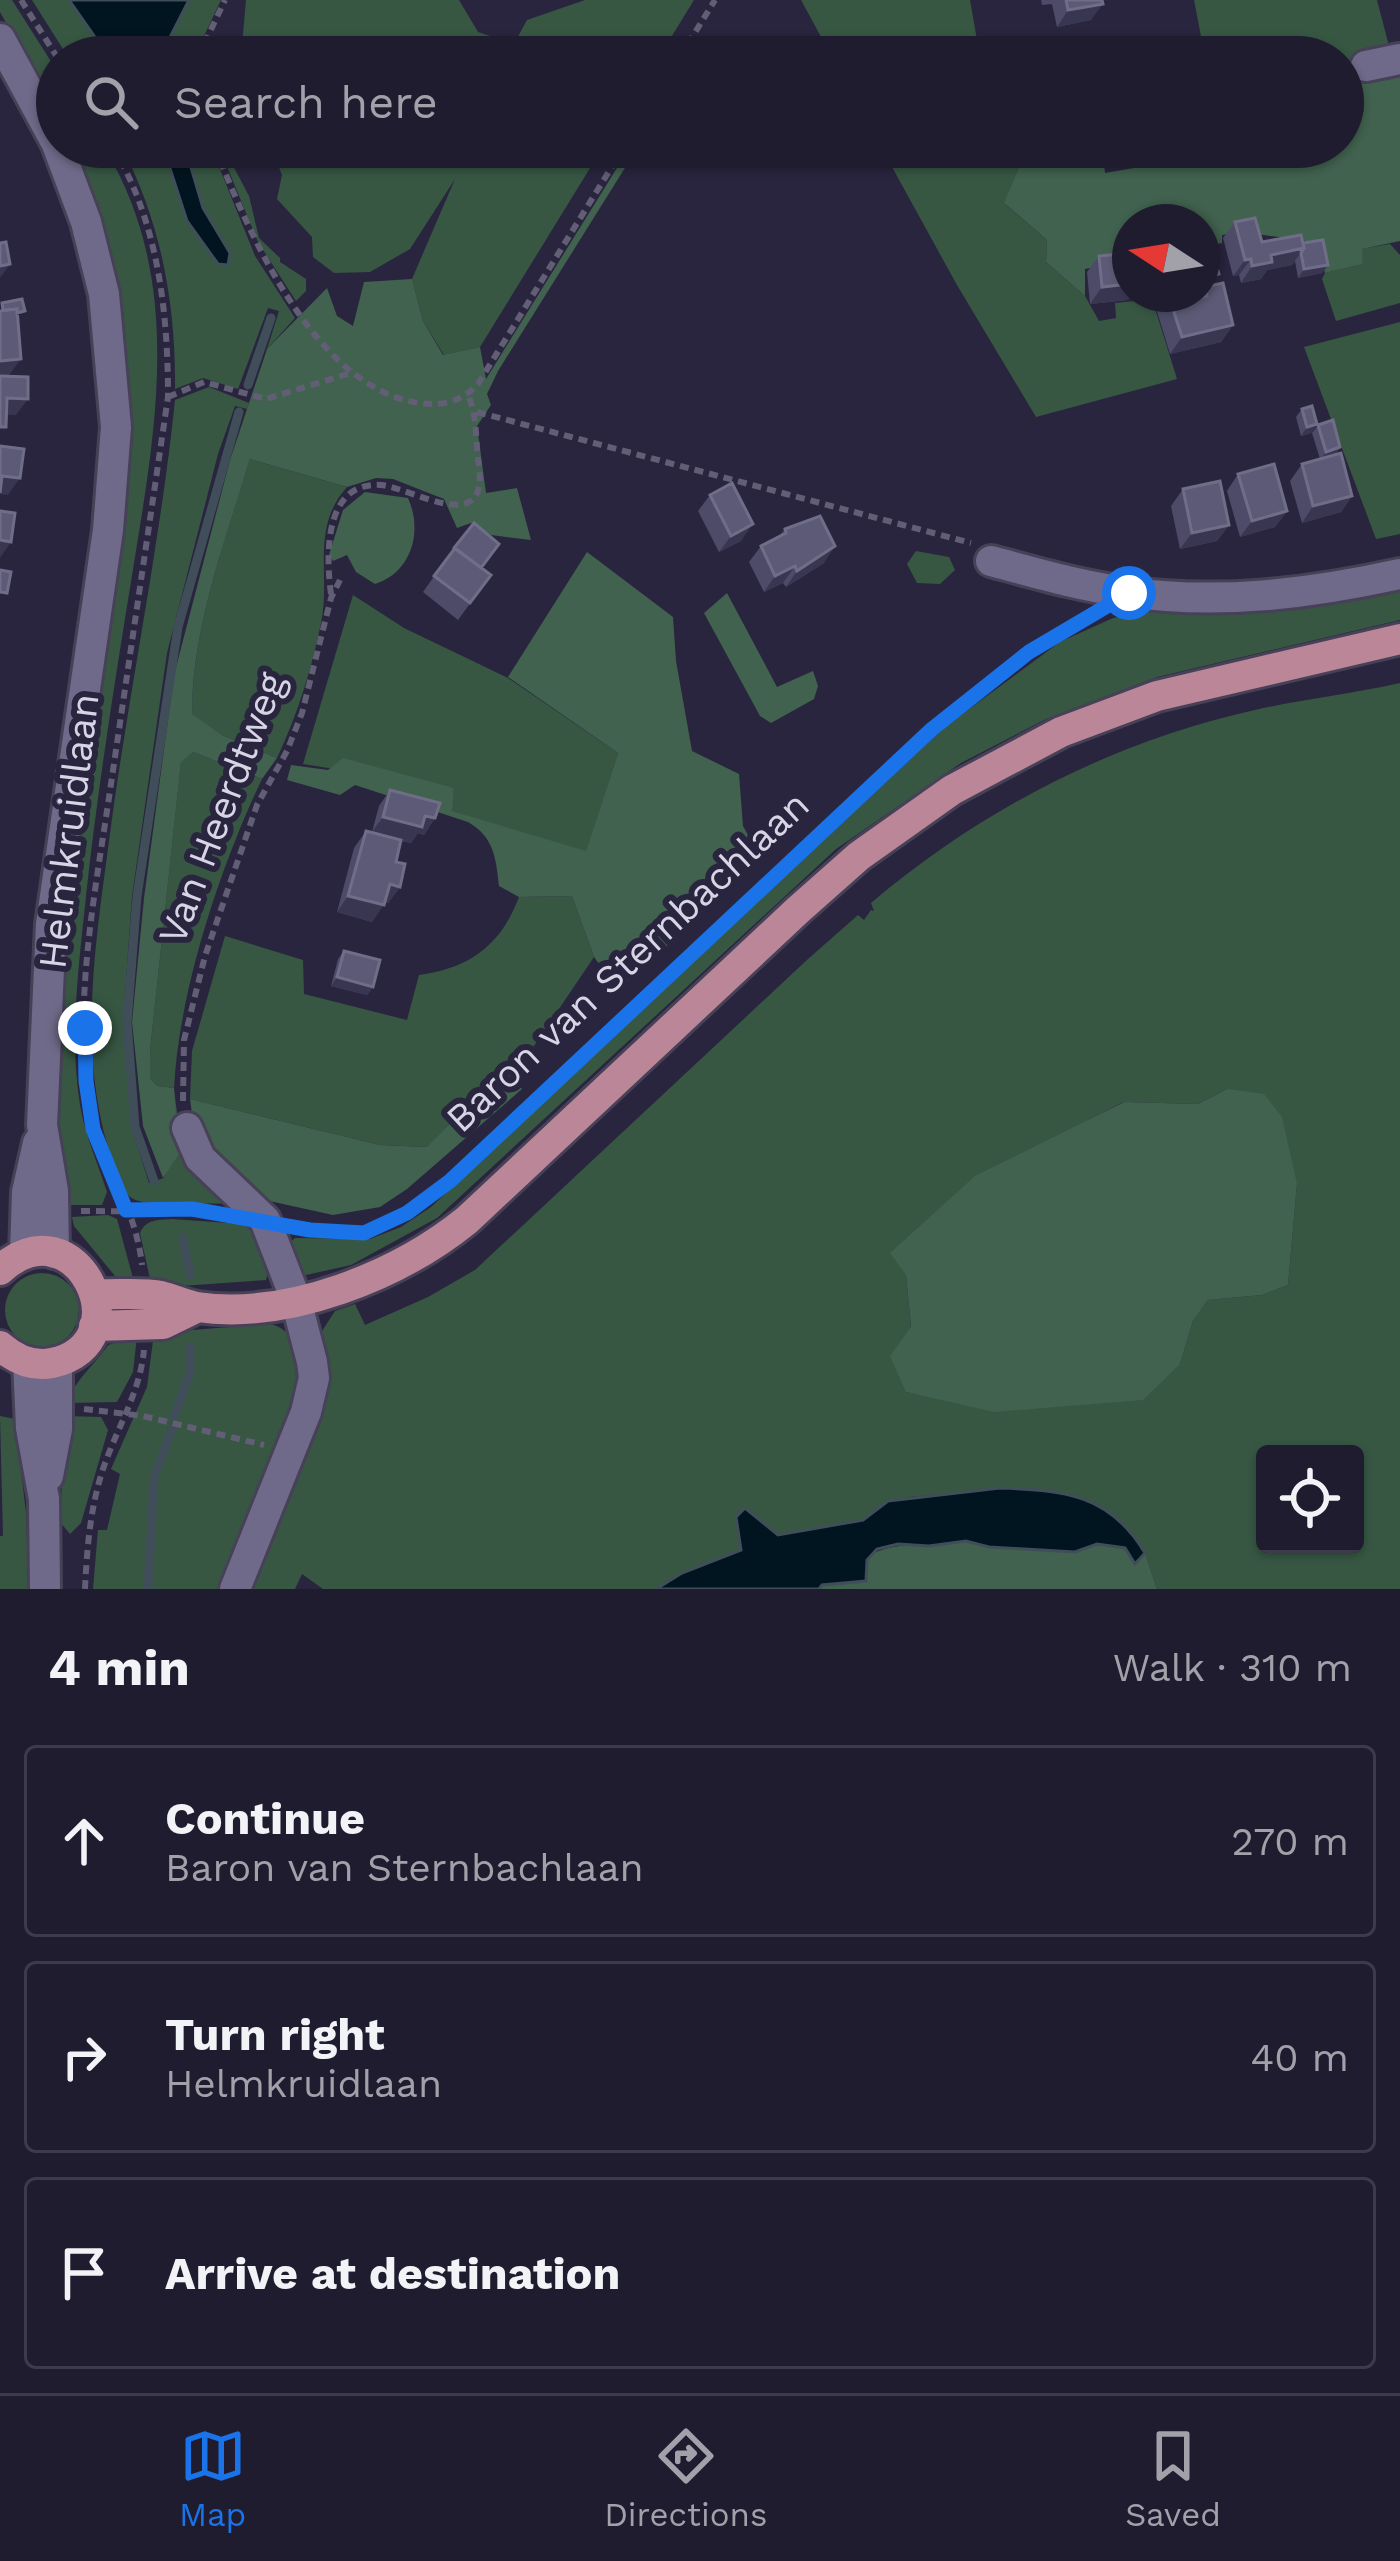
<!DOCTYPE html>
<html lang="en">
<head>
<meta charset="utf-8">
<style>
  :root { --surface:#201c2f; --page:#282537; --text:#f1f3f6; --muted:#a2a1aa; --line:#3d3a4b; --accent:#1a73e8 }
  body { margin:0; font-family:"Work Sans",sans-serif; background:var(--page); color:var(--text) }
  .controls { position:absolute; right:36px; bottom:36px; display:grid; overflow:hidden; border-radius:12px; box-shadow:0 3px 9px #0004 }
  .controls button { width:108px; height:108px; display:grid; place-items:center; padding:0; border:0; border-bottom:3px solid var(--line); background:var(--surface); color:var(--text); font:60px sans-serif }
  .compass { position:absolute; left:1112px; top:204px; width:108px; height:108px; border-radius:50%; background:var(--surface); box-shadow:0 3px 9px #0004; rotate:282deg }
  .stop { position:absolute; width:36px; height:36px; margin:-27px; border:9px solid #1a73e8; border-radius:50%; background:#fff }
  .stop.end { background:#1a73e8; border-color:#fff; box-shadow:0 3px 12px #0008 }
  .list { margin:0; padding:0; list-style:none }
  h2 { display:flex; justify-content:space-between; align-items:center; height:156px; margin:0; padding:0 48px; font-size:51px }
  h2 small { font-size:39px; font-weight:400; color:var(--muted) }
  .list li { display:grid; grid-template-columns:78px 1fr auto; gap:36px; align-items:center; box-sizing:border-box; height:192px; margin:0 24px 24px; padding:0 24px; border:3px solid var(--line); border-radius:12px }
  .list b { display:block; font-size:45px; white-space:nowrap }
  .list p { margin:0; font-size:39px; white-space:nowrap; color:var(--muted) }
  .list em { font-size:39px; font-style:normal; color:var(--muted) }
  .icon { flex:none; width:66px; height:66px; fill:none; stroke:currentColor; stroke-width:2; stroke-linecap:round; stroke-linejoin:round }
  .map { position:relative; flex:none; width:1400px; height:1589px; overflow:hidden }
  .search { position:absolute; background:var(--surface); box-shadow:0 3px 9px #0004; left:36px; right:36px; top:36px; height:132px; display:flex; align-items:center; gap:30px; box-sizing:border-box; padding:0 42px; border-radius:66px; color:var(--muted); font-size:45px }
  .sheet { height:804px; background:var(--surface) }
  nav { display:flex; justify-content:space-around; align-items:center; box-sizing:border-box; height:168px; border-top:3px solid var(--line); background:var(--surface); font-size:33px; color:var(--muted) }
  nav a { display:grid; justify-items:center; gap:6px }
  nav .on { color:var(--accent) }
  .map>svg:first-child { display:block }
</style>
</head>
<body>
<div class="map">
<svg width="1400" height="1589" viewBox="0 0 1400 1589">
  <rect width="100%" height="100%" fill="#2a253f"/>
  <path fill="#375743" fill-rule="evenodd" d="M0,0H12L57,71V112L0,12Z
    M32,0H69L109,57H68Z
    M189,0H221L194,57H160Z
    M246,0H459L478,32L514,44L527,20L585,0H694L659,57H241Z
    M801,0H970L980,57H832Z
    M1194,0H1377L1390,50L1356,58L1364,113L1343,116V57H1205Z
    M72,147H104C183,277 157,422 134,563C116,674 98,785 86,896C79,965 69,1036 80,1105C85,1135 98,1164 107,1192L102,1205H64L54,1128L60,961L125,506C131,435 132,361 116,291C105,243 87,195 72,147Z
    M122,147H211L255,256L295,318L267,349L279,311L268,308L238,389L203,378L175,389C176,304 161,223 122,147Z
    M219,147H228L230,160L249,196L259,238L280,258V262L306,279V291L296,301L258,242Z
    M271,147H603L480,347L444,355L423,321L412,279L455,179L410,249L370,272L334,273L313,257L312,237L277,199L282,175Z
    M881,147H1034L1021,163L1005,204L1047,240L1046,262L1085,296L1099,321L1116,318L1115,303L1135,301L1154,305L1177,379L1036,417L957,285Z
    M1390,244L1400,255V303L1336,321L1322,279L1325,273L1363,264L1361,249Z
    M1400,322V534L1376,539L1304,347Z
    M209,387L249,403L247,409L235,406L218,454L167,653L132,896L123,1023L132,1130L149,1183L164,1178L175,1138L174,1090L180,1135L229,1204C206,1202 146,1209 130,1197C121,1189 118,1175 114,1165C76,1061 95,947 109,841C128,694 160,547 175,400Z
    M250,459L347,487C310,528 331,575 321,623C312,668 297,716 277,758L222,735L192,715C192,628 225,541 250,459Z
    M916,551L949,557L955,570L940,584L917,583L907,564Z
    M1400,585V620L1157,677L1046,719L961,763L836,849L437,1218L351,1265L297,1277L288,1244L295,1238L370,1239L401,1227L431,1207L945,727L1060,642L1113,618L1160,610Z
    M353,595L404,628L508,678L618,753L586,852L451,811L454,788L303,764Z
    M1400,683V1589H1157L1145,1553L1103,1508L1075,1495L1000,1488L909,1497L889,1501L863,1520L778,1536L736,1517L742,1550L682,1573L656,1589H323L302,1574L295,1589H250L322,1331L335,1311L355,1304L365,1325L428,1297L475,1270L808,959L858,915L864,920L871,910L874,911L871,903C982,809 1112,742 1255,710C1303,699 1352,694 1400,683ZM1227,1089L1297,1184L1288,1285L1262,1295L1208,1300L1193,1321L1180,1364L948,1400L906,1392L911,1328L906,1275L1073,1128L1123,1102L1198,1104ZM1265,1454H1355V1544H1265Z
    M193,752L262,779C220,867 179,991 174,1088L157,1086L150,1078V1051L181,761Z
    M572,896L594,957L513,1077L493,1081L428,1147L380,1145L190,1099L192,1051L225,936L303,960L304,994L407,1020L419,975C470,968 501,945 519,897Z
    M108,1215L117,1219L134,1282L115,1276L74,1226L72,1217Z
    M172,1219L256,1225L270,1265L266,1280L152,1288L140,1233C146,1219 158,1220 172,1219Z
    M5 1310a37 37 0 1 1 74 0a37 37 0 1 1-74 0Z
    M270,1324C302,1331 299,1366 296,1393L221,1589H93L98,1530H107L120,1474L111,1469L147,1387L154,1333Z
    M137,1336L133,1372L117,1402L67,1403C76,1378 93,1367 108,1345Z
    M0,1416L15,1419L26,1513L29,1589H0V1536H3Z
    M65,1416L101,1417L108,1430L81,1523L70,1534L60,1522Z"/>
  <path fill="#41624e" d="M1400,70V241L1362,249L1363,264L1325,273L1318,243L1244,232L1222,235V243L1202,247V222H1130V260L1085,269V296L1046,262L1047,240L1004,203L1021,163L1034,147H1102L1105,173L1256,147H1343V116L1364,112L1359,77Z
    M630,147H638L498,371L487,394L491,405L477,426L486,493L517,488L531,540L491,535L471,523L457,528L444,499L393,479L376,478L347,487L250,459C225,542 192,628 192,714L222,735L277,758L262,779L193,752L181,762L150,1051V1078L157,1086L174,1088L179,1154L163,1178L143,1126L132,1022L144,898L174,675L230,460L267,349L327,288L337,316L353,326L364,282L412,279L423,321L443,355L480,347L486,379Z
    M365,492L408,498C423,531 412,572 375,584L356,572L347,555L333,561L329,555L343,510Z
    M587,552L673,617L676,661L692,751L739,774L743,826L761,859L619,990L594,957L572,896L519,897L499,886C496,858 494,837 468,822L355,785L340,795L287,780L291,765L328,770L343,758L454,788L452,811L586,851L618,753L508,677Z
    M727,593L777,687L813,671L818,686L814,699L771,723L760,716L704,613Z
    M513,1077L522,1089L407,1189L380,1207L333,1215L265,1200L247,1189L194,1129L190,1099L380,1145L427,1147L493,1081Z
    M1227,1089L1264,1094L1282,1117L1297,1184L1288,1285L1262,1295L1208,1300L1193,1321L1180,1364L1143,1400L994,1412L906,1392L890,1356L911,1327L906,1275L890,1253L975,1176L1124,1102L1198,1104Z
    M966,1541L989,1547L1075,1552L1095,1545L1126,1548L1135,1563L1145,1553L1157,1589H819L821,1585L866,1581C866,1580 867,1561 867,1560C876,1541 945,1544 966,1541Z"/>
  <path fill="#00151f" stroke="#404e5a" stroke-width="3" d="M69,0H189L160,57H109Z
    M163,147H185L203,208L230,253L228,265L218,264L187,221Z
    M1000,1488C1063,1490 1110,1494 1145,1553L1135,1564L1125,1548L1097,1544L1075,1552L989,1547L966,1541L929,1546L898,1544L877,1549L867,1560L866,1581L822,1585L819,1589H656L682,1573L741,1550L736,1517L745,1508L778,1535L863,1520L888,1501Z"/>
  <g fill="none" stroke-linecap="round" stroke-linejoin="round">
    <path stroke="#404e5a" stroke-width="9" d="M248,385L271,318
      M154,1181L135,1127L127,1022L137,896L178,627L239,412
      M183,1238L190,1275
      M174,1417L190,1372V1347
      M148,1589L154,1477L172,1430"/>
    <defs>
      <path id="minor" d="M0,39L57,144
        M1366,66L1400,59
        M991,561C1036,573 1080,586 1126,592C1218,605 1310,594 1400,574
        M187,1128L200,1158L265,1220L296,1300L312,1362L314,1378L306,1412L235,1589
        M54,1253L53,1191L42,1125L51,924L108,530L116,427L104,294L86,222L58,147
        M25,1254L27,1192L38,1143
        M28,1362L31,1428L44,1499L45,1589
        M48,1476L57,1429V1362"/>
      <path id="major" d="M0,1270C76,1200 145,1343 52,1363C32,1367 15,1359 0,1346
        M96,1294C117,1295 141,1292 161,1296C173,1299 185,1305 197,1307C288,1320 398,1276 467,1220L798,910L859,856L952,790L1061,732L1157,696L1400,639
        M94,1326L163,1324L198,1307"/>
    </defs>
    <use href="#minor" stroke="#464157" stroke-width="36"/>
    <use href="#major" stroke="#464157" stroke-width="36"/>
    <path stroke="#625e75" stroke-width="6" stroke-dasharray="9 6" stroke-linecap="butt" d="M21,0L57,57
      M198,57L225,0
      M680,57L715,0
      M113,147C158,222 168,311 168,397C149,526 130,655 111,784C97,881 76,984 86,1083C93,1148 135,1201 142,1265
      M215,147C248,232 316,390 420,403C444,406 461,402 478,384L624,147
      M168,397L204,382L266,399L354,372
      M477,412L971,543
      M331,594C326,557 323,481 381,485C412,488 489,538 479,466C475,442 478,416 468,395
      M183,1101L184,1040L205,956L257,805L287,751L302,713L331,598L340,580
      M81,1211L212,1212
      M296,1227C371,1242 392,1224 450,1181L931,729L1029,652L1089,615
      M84,1409L143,1416L264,1445
      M85,1589C87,1545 91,1499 107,1458C121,1421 140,1390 144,1350"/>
    <use href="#minor" stroke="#6f6a89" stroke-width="30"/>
    <use href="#major" stroke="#bc8699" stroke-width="30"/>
  </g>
  <path fill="#4d4b68" d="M1041,0H1102L1091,20L1057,27L1052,4L1042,5Z
    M1135,147H1183L1179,153L1137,160Z
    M1235,222L1262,242L1303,243L1328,265L1322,273L1298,278L1295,261L1292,265L1267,270L1261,279L1241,283L1239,275L1233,276L1223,238Z
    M1099,256L1130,294H1132L1128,300L1090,304L1087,272Z
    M1205,287L1233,325L1221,342L1170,354L1155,305L1163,295L1157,296V294H1202Z
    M1302,409L1317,424L1311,433L1301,436L1296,417Z
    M1318,425L1340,447L1335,455L1352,496L1341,512L1302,523L1290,481L1302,464L1320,459L1312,433Z
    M1238,474L1287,511L1275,527L1240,537L1227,491Z
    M1183,489L1229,525L1217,541L1180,549L1171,506Z
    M710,495L741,541L719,552L698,511Z
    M785,529L824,563L786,587L783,583L764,592L749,562L761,546L779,536Z
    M454,548L491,575L458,620L423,592Z
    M390,790L435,818L424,835L418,833L411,843L401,841L396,862L400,887L388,903L385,902L372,922L337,912L354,848L366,831L372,832L379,806Z
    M344,951L373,987L367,995L331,986L338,959Z"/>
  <path fill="#393652" d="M1103,4L1091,20L1057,27L1068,10Z
    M1146,147H1183L1179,153L1137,160Z
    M1304,248L1292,265L1267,270L1261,279L1241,283L1252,266L1271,255Z
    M1251,259L1239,275L1233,276L1245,260Z
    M10,264L0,278V266Z
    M1328,265L1322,273L1298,278L1304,269Z
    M1219,274L1213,282L1202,285V278Z
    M1130,284V294H1132L1128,300L1090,304L1102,287Z
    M1233,325L1221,342L1170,354L1182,337Z
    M21,359L9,375L0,376V361Z
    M7,398L28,399L16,415H0Z
    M1317,424L1311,433L1301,436L1307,427Z
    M1340,447L1334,456L1320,460L1326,452Z
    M2,476L20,478L8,495L0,494Z
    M1352,496L1341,512L1302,523L1313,506Z
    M1287,511L1275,527L1240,537L1252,521Z
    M753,524L741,541L719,552L731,536Z
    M1229,525L1217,541L1180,549L1192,533Z
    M0,540L11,542L0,558Z
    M835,546L824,563L786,587L797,571Z
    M795,566L783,583L764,592L775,576Z
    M425,816L435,818L424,835L418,833L411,843L371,833L383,817Z
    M390,884L400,887L388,903L378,900Z
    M348,896L384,905L372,922L337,912Z
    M337,977L373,987L367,995L331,986Z"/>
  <path fill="#5c5a76" stroke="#6f6d87" stroke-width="3" d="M1066,0H1102L1103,4L1068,10Z
    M1255,218L1262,242L1301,235L1304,248L1271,255L1272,262L1252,266L1251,259L1245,260L1235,222Z
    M1323,240L1328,265L1304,269L1301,253L1304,248L1303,243Z
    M6,242L10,264L0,266V243Z
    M1208,252L1209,259L1214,258L1219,274L1202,278V254Z
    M1130,253V284L1102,287L1099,256Z
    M1223,283L1233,325L1182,337L1168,294H1199L1200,298L1207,296L1205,287Z
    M22,299L25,311L17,313V309L3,310L2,303Z
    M17,309L21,359L0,361V311Z
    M0,376L28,377V399L7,398L6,427H0Z
    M1312,406L1317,424L1307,427L1302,409Z
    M1333,420L1340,447L1326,452L1318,425Z
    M0,446L24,449L20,478L2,476L0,493Z
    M1341,453L1352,496L1313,506L1302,464Z
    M1274,464L1287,511L1252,521L1238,474Z
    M1220,481L1229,525L1192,533L1183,489Z
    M732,483L753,524L731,536L710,495Z
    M0,511L15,513L11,542L0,540Z
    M820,516L835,546L797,571L795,566L775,576L761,546L786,533L785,529Z
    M474,523L499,544L481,568L454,548Z
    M455,548L491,575L470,603L434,576Z
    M0,570L11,572L7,593L0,592Z
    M390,790L440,803L435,818L425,816L422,827L383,817Z
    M366,831L401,840L396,862L405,864L400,887L390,884L384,905L348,896Z
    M344,951L380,960L373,987L337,977Z"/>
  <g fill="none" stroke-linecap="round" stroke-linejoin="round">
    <path stroke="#1a73e8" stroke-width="15" d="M85,1028L86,1081L93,1129L126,1210L192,1209L310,1230L364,1233L407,1213L450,1181L932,729L1029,652L1129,593"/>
  </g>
  <g text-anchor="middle" stroke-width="12" stroke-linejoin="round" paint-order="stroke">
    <g font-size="39" fill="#d6d4e5" stroke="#2a253f">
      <text transform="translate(221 808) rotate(-69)" y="14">Van Heerdtweg</text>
      <text transform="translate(68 831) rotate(-83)" y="14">Helmkruidlaan</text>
      <text transform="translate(627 961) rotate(-43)" y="14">Baron van Sternbachlaan</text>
    </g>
  </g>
</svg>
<div class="controls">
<button><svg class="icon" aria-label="locate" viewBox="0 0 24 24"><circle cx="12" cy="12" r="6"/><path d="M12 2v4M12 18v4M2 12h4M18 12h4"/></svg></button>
</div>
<svg class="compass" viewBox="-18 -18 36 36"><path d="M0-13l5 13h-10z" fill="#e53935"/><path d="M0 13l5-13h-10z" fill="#a2a1aa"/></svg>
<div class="stop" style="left:1129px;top:593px"></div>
<div class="stop end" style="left:85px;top:1028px"></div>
<div class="search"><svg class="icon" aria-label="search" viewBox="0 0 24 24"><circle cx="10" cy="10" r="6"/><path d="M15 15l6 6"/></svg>Search here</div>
</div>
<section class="sheet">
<h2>4 min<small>Walk · 310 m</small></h2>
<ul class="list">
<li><svg class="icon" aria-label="ahead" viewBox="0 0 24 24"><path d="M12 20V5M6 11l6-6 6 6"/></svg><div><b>Continue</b><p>Baron van Sternbachlaan</p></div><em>270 m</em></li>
<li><svg class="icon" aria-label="right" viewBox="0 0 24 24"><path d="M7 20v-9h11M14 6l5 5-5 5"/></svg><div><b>Turn right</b><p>Helmkruidlaan</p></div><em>40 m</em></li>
<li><svg class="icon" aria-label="arrive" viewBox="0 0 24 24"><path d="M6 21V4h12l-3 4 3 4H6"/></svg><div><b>Arrive at destination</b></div></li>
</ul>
</section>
<nav>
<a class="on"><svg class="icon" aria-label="map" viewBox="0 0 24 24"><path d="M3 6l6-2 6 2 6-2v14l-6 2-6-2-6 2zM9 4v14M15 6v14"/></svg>Map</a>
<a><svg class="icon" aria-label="directions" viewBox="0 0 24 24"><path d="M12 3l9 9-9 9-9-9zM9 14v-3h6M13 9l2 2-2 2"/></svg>Directions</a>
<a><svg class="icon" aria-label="saved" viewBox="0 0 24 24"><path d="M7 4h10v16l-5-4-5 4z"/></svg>Saved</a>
</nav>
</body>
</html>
